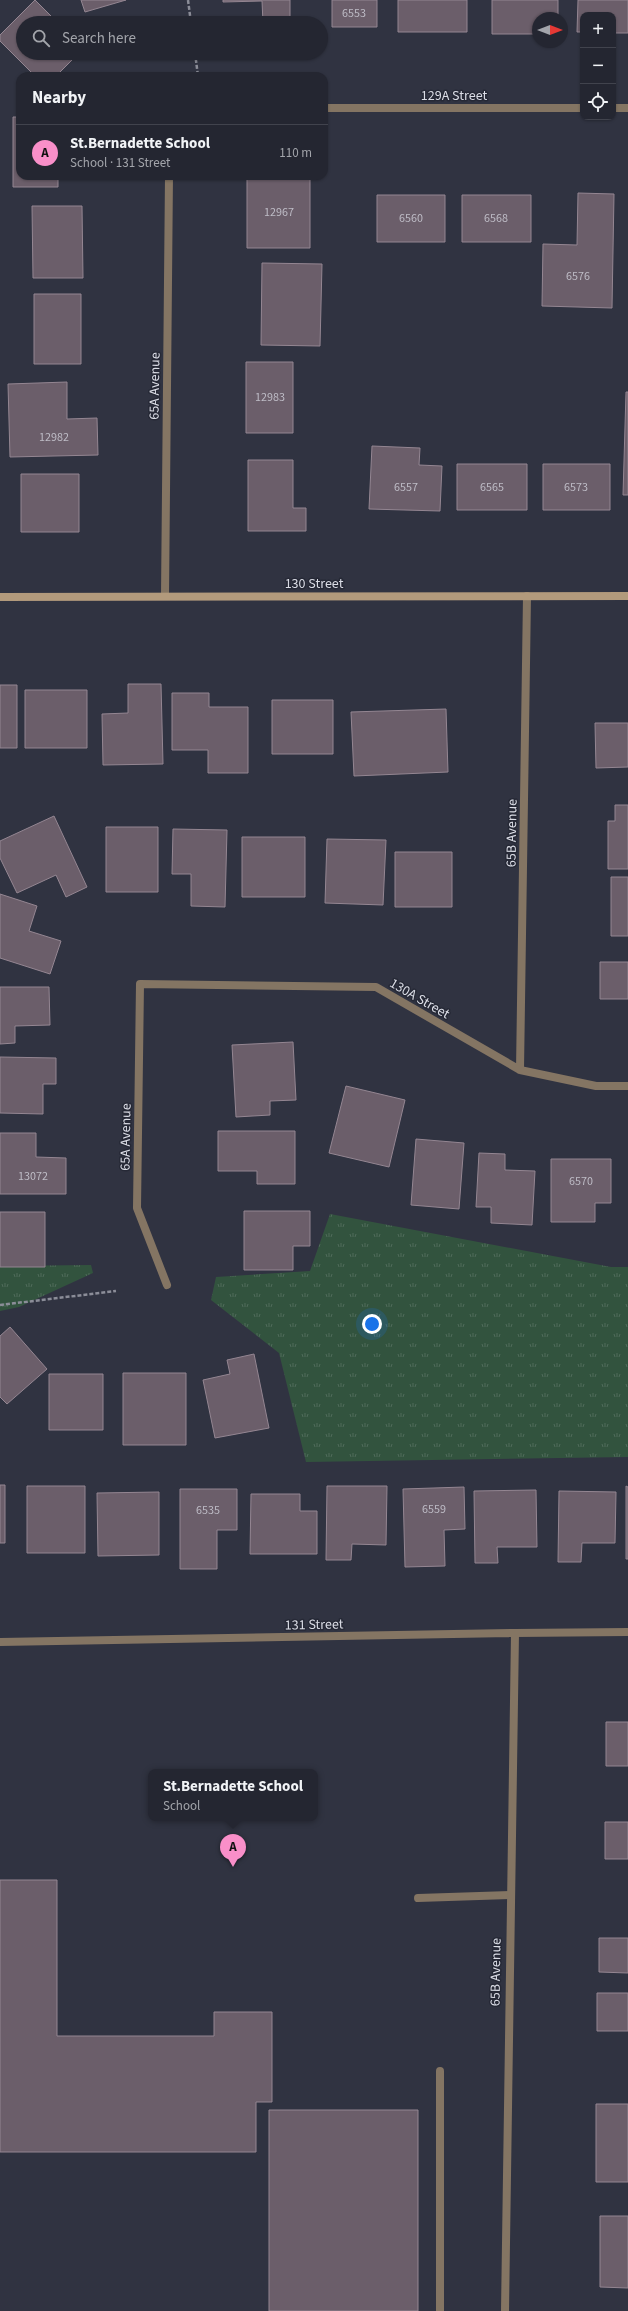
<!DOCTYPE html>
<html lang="en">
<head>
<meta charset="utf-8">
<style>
  :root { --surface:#242631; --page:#30323d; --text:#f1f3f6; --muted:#a3a5ab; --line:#41434d; --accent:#f98fc9 }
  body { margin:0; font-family:"Source Sans 3",sans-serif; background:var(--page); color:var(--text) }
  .controls { position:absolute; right:12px; top:12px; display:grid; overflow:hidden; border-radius:8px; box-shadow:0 1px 3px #0004 }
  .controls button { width:36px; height:36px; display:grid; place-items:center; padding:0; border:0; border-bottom:1px solid var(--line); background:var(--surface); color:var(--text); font:20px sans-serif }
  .compass { position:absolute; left:532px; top:12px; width:36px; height:36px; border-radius:50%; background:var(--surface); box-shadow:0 1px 3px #0004; rotate:90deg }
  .you { position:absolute; left:372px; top:1324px; width:14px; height:14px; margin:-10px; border:3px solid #fff; border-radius:50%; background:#1a73e8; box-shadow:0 0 0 6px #1a73e833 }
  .badge { display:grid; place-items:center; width:26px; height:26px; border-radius:50%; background:var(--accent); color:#111; font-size:13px; font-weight:700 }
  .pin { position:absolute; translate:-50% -33px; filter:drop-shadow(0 1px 2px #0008) }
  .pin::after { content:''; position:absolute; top:21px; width:14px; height:12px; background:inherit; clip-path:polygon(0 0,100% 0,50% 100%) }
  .popup { position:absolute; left:148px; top:1769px; width:170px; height:52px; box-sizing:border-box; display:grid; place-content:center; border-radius:8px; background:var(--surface); filter:drop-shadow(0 1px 3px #0005); font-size:13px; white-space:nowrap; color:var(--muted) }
  .popup b { font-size:15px; color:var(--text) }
  .popup::after { content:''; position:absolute; left:50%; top:100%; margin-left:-8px; border:8px solid transparent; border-top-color:var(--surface) }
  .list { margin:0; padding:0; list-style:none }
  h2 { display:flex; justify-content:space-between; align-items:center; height:52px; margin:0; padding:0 16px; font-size:17px }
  h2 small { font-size:13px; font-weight:400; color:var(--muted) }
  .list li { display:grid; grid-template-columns:26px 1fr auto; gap:12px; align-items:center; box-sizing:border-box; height:56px; padding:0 16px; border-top:1px solid var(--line) }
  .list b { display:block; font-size:15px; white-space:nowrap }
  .list p { margin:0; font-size:13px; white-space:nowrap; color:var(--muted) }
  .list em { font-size:13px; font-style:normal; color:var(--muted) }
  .icon { flex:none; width:22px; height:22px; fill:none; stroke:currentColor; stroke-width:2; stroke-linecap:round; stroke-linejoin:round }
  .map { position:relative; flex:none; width:628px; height:2311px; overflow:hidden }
  .search { position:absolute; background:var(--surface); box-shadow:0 1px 3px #0004; left:16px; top:16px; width:312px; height:44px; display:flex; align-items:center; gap:10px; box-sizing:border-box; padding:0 14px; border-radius:22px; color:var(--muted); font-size:15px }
  .panel { position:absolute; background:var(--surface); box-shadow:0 1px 3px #0004; left:16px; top:72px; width:312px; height:108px; border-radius:12px }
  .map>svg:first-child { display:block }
</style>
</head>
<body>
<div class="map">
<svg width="628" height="2311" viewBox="0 0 628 2311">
  <defs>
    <pattern id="grass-tufts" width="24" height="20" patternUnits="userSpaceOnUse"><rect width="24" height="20" fill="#32533e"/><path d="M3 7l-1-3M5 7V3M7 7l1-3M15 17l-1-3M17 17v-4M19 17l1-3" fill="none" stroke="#4f6b5a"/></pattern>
  </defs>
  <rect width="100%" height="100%" fill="#303341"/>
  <path fill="url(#grass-tufts)" d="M330,1214L611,1267H628V1457L306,1462L279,1353L211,1300L216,1277L310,1271Z
    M91,1265L93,1273L19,1307L0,1311V1266Z"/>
  <path fill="#6b5e6a" stroke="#948692" d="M35,0L58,23H23V53H79L56,76H35L0,41V35Z
    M81,0H126L85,12Z
    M223,0H290V23H263L262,1L223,2Z
    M332,0H377V27H332Z
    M398,0H467V32H398Z
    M492,0H558V18H538V34H492Z
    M578,0H628V33H613V15H583V32H577Z
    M13,117H20V176H58V187H13Z
    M247,176H310V248H247Z
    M578,193L614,194L612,308L542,306L543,244L577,245Z
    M377,195H445V242H377Z
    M462,195H531V242H462Z
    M32,206H82L83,278H33Z
    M262,263L322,264L320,346L261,345Z
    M34,294H81V364H34Z
    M246,362H293V433H246Z
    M67,382V419L97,418L98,455L10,457L8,384Z
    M626,392H628V495H623Z
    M372,446L420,448L419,465L442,466L440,511L369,509Z
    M248,460H293V508H306V531H248Z
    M457,464H527V510H457Z
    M543,464H610V510H543Z
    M21,474H79V532H21Z
    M128,684H161L163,764L103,765L102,714L128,713Z
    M0,685H17V748H0Z
    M25,690H87V748H25Z
    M172,693H209V707H248V773H208V750H172Z
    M272,700H333V754H272Z
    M446,709L448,772L354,776L351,712Z
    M595,723H628V767L596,768Z
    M615,805H628V869H608V821H615Z
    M54,816L87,887L66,897L56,875L17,893L0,858V841Z
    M106,827H158V892H106Z
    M173,829L227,830L225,907L191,906V874H172Z
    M242,837H305V897H242Z
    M327,839L386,840L383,905L325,903Z
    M395,852H452V907H395Z
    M611,877H628V936H611Z
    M0,894L37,906L29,931L61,941L50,974L0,958Z
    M600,962H628V999H600Z
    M0,987H49L50,1025L15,1026V1043L0,1044Z
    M293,1042L296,1100L270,1101V1115L236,1117L232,1045Z
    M0,1057L56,1058V1084H43V1114L0,1113Z
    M346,1086L405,1100L389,1167L329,1153Z
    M218,1131H295V1184H257V1171H218Z
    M0,1133H36V1157L66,1158V1194H0Z
    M416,1139L464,1143L459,1209L411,1205Z
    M479,1153L505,1154V1170L535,1171L532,1225L491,1223V1207H476Z
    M551,1159H611V1203H595V1222H551Z
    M244,1211H310V1246H293V1270H244Z
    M0,1212H45V1267H0Z
    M10,1327L47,1369L7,1404L0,1397V1336Z
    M254,1354L269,1428L215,1438L203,1380L230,1374L227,1360Z
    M123,1373H186V1445H123Z
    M49,1374H103V1430H49Z
    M0,1485H5V1543H0Z
    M27,1486H85V1553H27Z
    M327,1486H387L386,1545L352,1544L351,1560H326Z
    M626,1486L628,1487V1559H626Z
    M464,1487L465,1529L444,1530L445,1566L405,1567L403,1489Z
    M180,1489H237V1530H217V1569H180Z
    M536,1490L537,1547H497L498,1563H475L474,1491Z
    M559,1491L616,1492L615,1543H582L581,1562H558Z
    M159,1492V1555L98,1556L97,1493Z
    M251,1494H300V1511H317V1554H250Z
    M606,1722H628V1766H606Z
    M605,1822H628V1859H605Z
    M0,1880H57V2036H214V2012H272V2102H256V2152H0Z
    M599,1938H628V1973L599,1972Z
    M597,1993H628V2031H597Z
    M596,2104H628V2182H596Z
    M269,2110H418V2311H269Z
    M600,2216H628V2288L600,2287Z"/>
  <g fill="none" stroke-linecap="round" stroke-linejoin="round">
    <path stroke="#8b8d98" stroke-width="2.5" stroke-dasharray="4 2" stroke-linecap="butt" d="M188,0L191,23
      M195,53L198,76
      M0,1305L116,1291"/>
    <path stroke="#847563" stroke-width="8" d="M418,1898L510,1895
      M440,2071V2311"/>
    <path stroke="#847563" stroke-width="8" d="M324,108H583
      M613,108H628
      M165,596L169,176
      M520,1070L527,596
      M167,1285L137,1208L140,984L376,987L520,1070L596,1086H628
      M0,1642L515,1633L628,1632
      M505,2311L515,1633"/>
    <path stroke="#b29a7c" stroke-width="8" d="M0,597L628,596"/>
  </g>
  <g text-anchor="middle" stroke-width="3" stroke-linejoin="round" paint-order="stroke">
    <g font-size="12" fill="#bebcc6">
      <text x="354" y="17">6553</text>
      <text x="279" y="216">12967</text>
      <text x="411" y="222">6560</text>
      <text x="496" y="222">6568</text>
      <text x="578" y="280">6576</text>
      <text x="270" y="401">12983</text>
      <text x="54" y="441">12982</text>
      <text x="406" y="491">6557</text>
      <text x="492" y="491">6565</text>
      <text x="576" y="491">6573</text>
      <text x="33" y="1180">13072</text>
      <text x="581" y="1185">6570</text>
      <text x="434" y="1513">6559</text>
      <text x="208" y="1514">6535</text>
    </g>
    <g font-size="14" fill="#dadce5" stroke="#262936">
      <text x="454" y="100">129A Street</text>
      <text transform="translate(154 386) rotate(-89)" y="5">65A Avenue</text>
      <text x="314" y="588">130 Street</text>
      <text transform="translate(511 833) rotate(-89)" y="5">65B Avenue</text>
      <text transform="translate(420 998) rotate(30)" y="5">130A Street</text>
      <text transform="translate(125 1137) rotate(-89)" y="5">65A Avenue</text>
      <text transform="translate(314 1624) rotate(-1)" y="5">131 Street</text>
      <text transform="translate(495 1972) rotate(-89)" y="5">65B Avenue</text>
    </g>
  </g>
</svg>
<div class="controls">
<button>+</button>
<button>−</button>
<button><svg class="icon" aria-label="locate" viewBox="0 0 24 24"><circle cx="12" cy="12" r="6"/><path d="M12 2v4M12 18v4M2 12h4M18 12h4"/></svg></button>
</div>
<svg class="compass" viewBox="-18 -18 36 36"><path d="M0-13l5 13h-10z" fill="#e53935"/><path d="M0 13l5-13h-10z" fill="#a3a5ab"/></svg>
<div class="you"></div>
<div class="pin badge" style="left:233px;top:1867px">A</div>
<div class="popup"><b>St.Bernadette School</b>School</div>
<div class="search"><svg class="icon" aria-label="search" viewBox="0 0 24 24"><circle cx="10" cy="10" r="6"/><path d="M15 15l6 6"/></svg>Search here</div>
<section class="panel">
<h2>Nearby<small></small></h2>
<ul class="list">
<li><span class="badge">A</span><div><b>St.Bernadette School</b><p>School · 131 Street</p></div><em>110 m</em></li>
</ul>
</section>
</div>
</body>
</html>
